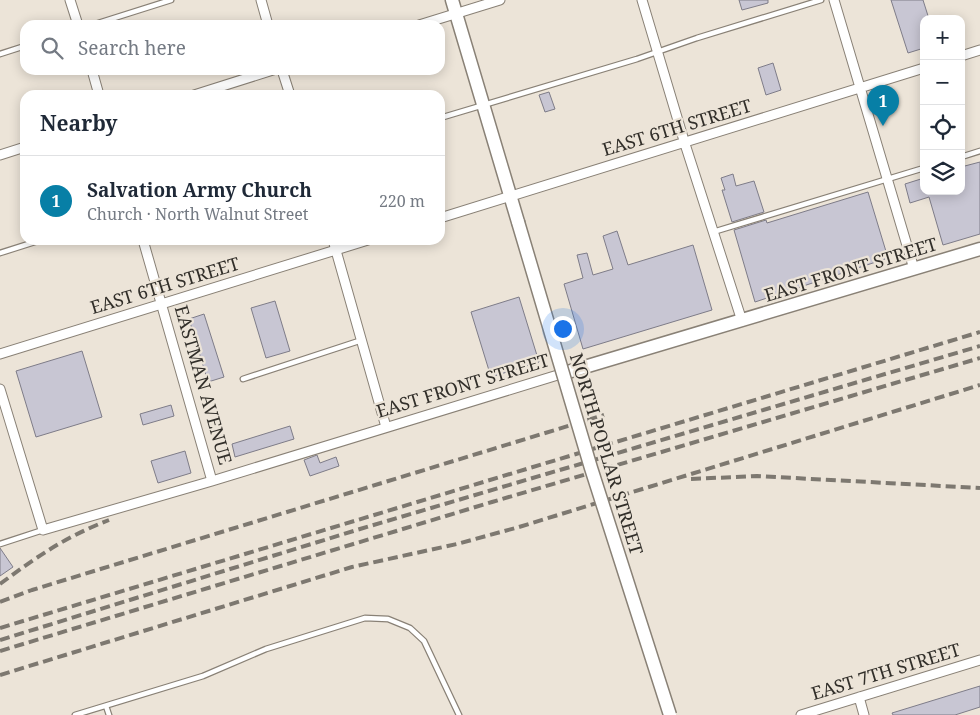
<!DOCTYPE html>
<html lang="en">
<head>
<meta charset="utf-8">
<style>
  :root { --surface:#fff; --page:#f6f6f7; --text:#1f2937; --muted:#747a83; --line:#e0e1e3; --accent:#077fa6 }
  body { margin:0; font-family:"Noto Serif",serif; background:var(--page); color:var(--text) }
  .controls { position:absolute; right:15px; top:15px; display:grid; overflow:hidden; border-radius:10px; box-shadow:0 2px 12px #0003 }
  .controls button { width:45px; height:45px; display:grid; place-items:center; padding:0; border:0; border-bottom:1px solid var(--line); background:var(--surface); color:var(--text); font:25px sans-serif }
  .you { position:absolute; left:562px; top:328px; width:18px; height:18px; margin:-12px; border:4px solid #fff; border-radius:50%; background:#1a73e8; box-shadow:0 0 0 8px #1a73e833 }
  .badge { display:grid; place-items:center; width:32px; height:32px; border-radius:50%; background:var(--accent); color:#fff; font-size:16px; font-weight:700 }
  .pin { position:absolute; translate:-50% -41px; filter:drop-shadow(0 1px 2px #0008) }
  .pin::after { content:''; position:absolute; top:26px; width:18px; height:15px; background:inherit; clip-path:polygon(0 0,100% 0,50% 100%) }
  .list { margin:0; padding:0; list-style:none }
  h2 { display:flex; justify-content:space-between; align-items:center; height:65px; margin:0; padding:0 20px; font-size:21px }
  h2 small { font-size:16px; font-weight:400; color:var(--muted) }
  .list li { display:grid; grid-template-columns:32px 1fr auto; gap:15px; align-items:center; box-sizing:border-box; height:90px; padding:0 20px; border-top:1px solid var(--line) }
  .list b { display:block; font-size:19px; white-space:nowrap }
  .list p { margin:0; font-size:16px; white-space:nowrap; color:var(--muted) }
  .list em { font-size:16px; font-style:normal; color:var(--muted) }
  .icon { flex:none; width:28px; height:28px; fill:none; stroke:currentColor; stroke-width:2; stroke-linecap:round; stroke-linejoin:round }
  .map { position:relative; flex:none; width:980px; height:715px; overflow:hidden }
  .search { position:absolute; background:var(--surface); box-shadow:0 2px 12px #0003; left:20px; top:20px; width:425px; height:55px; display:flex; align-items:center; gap:12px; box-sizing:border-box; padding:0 18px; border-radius:15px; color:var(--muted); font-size:19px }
  .panel { position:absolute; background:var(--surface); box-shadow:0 2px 12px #0003; left:20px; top:90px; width:425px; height:155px; border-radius:15px }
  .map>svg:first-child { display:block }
</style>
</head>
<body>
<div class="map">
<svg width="980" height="715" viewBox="0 0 980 715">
  <rect width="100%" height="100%" fill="#ece4d8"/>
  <path fill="#c8c6d3" stroke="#7e7c88" d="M739,0H768V3L742,10Z
    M891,0H923L929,19H924V48L908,53Z
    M773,63L781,90L766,95L758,68Z
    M549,92L555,109L545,112L539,95Z
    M980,162V234L943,245L929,197L910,203L905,184L924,178V191H961V167Z
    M733,174L736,186L754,181L764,212L732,222L722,190H725L721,178Z
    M868,192L888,258L755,302L734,230L766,220L767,223Z
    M617,231L628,265L693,245L712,310L583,349L564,284L583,278L577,255L587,253L593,275L613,269L603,236Z
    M519,297L539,362L491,377L471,312Z
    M275,301L290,351L266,358L251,308Z
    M204,314L224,377L208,382L189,319Z
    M82,351L102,417L36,437L16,371Z
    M171,405L174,416L143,425L140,414Z
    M290,426L294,439L235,457L232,444Z
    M185,451L191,473L158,483L151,461Z
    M317,455L320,463L336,457L339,466L310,476L304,460Z
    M0,548L13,567L0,576Z
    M980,686V707L955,715H893L892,713Z"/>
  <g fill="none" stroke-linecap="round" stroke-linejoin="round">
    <defs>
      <path id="lane" d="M92,25L171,0
        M0,54L25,46
        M440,118L637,59L697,38L821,0
        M961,157L980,151
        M713,232L924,168
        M0,253L41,240
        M243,379L362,340
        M0,544L43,530
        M106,706L109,715
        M75,715L203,676L266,649L365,618L388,619L410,628L424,641L459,715"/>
      <path id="street" d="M70,0L78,25
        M261,0L268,25
        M642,0L685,144L742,321
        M834,0L914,269
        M419,25L500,0
        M961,56L980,50
        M92,70L99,95
        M282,70L290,95
        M194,95L273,70
        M0,155L25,147
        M440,218L924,68
        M143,240L212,481
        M333,240L386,427
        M0,354L368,240
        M0,389L43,530L212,481L561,374
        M859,697L864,715
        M801,715L980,660"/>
      <path id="secondary" d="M452,0L518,222
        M561,374L980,249"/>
    </defs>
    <use href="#lane" stroke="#898176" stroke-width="7"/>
    <use href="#street" stroke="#898176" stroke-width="11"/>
    <use href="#secondary" stroke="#898176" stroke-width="15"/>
    <use href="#lane" stroke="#fff" stroke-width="4.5"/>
    <use href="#street" stroke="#fff" stroke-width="9"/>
    <use href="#secondary" stroke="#fff" stroke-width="12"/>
    <path stroke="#7d7870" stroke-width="4" stroke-dasharray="10 5" stroke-linecap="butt" d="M691,479L757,476L980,488
      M0,584C38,556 65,537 109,520
      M0,602L32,590L604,415
      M0,628L980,332
      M0,640L360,529L980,346
      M0,651L492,502L980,358
      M0,675L352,567L457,544L519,527L980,385"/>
    <defs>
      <path id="secondary-bridge" d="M518,222L591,468L670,715"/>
    </defs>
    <use href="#secondary-bridge" stroke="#898176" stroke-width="15" stroke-linecap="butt"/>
    <use href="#secondary-bridge" stroke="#fff" stroke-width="12"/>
  </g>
  <g text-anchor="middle" stroke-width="4.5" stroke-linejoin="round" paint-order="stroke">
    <g font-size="18" fill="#322f2a" stroke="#ece4d8">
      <text transform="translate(677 128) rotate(-17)" y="6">EAST 6TH STREET</text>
      <text transform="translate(851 270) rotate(-17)" y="6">EAST FRONT STREET</text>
      <text transform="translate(165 286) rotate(-17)" y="6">EAST 6TH STREET</text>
      <text transform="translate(203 385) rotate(74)" y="6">EASTMAN AVENUE</text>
      <text transform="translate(463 386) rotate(-17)" y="6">EAST FRONT STREET</text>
      <text transform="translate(606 454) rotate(73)" y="6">NORTH POPLAR STREET</text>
      <text transform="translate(886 672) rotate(-17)" y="6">EAST 7TH STREET</text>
    </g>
  </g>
</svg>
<div class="controls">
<button>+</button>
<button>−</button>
<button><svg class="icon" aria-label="locate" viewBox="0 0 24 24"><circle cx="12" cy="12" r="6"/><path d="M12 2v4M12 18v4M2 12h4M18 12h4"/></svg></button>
<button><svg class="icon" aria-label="layers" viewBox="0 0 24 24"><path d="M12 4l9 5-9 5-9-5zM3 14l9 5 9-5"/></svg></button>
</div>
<div class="you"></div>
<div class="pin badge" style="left:883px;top:126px">1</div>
<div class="search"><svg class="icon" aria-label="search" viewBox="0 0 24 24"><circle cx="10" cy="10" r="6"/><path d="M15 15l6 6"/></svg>Search here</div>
<section class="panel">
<h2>Nearby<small></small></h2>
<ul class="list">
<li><span class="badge">1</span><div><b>Salvation Army Church</b><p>Church · North Walnut Street</p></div><em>220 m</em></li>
</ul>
</section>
</div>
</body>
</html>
